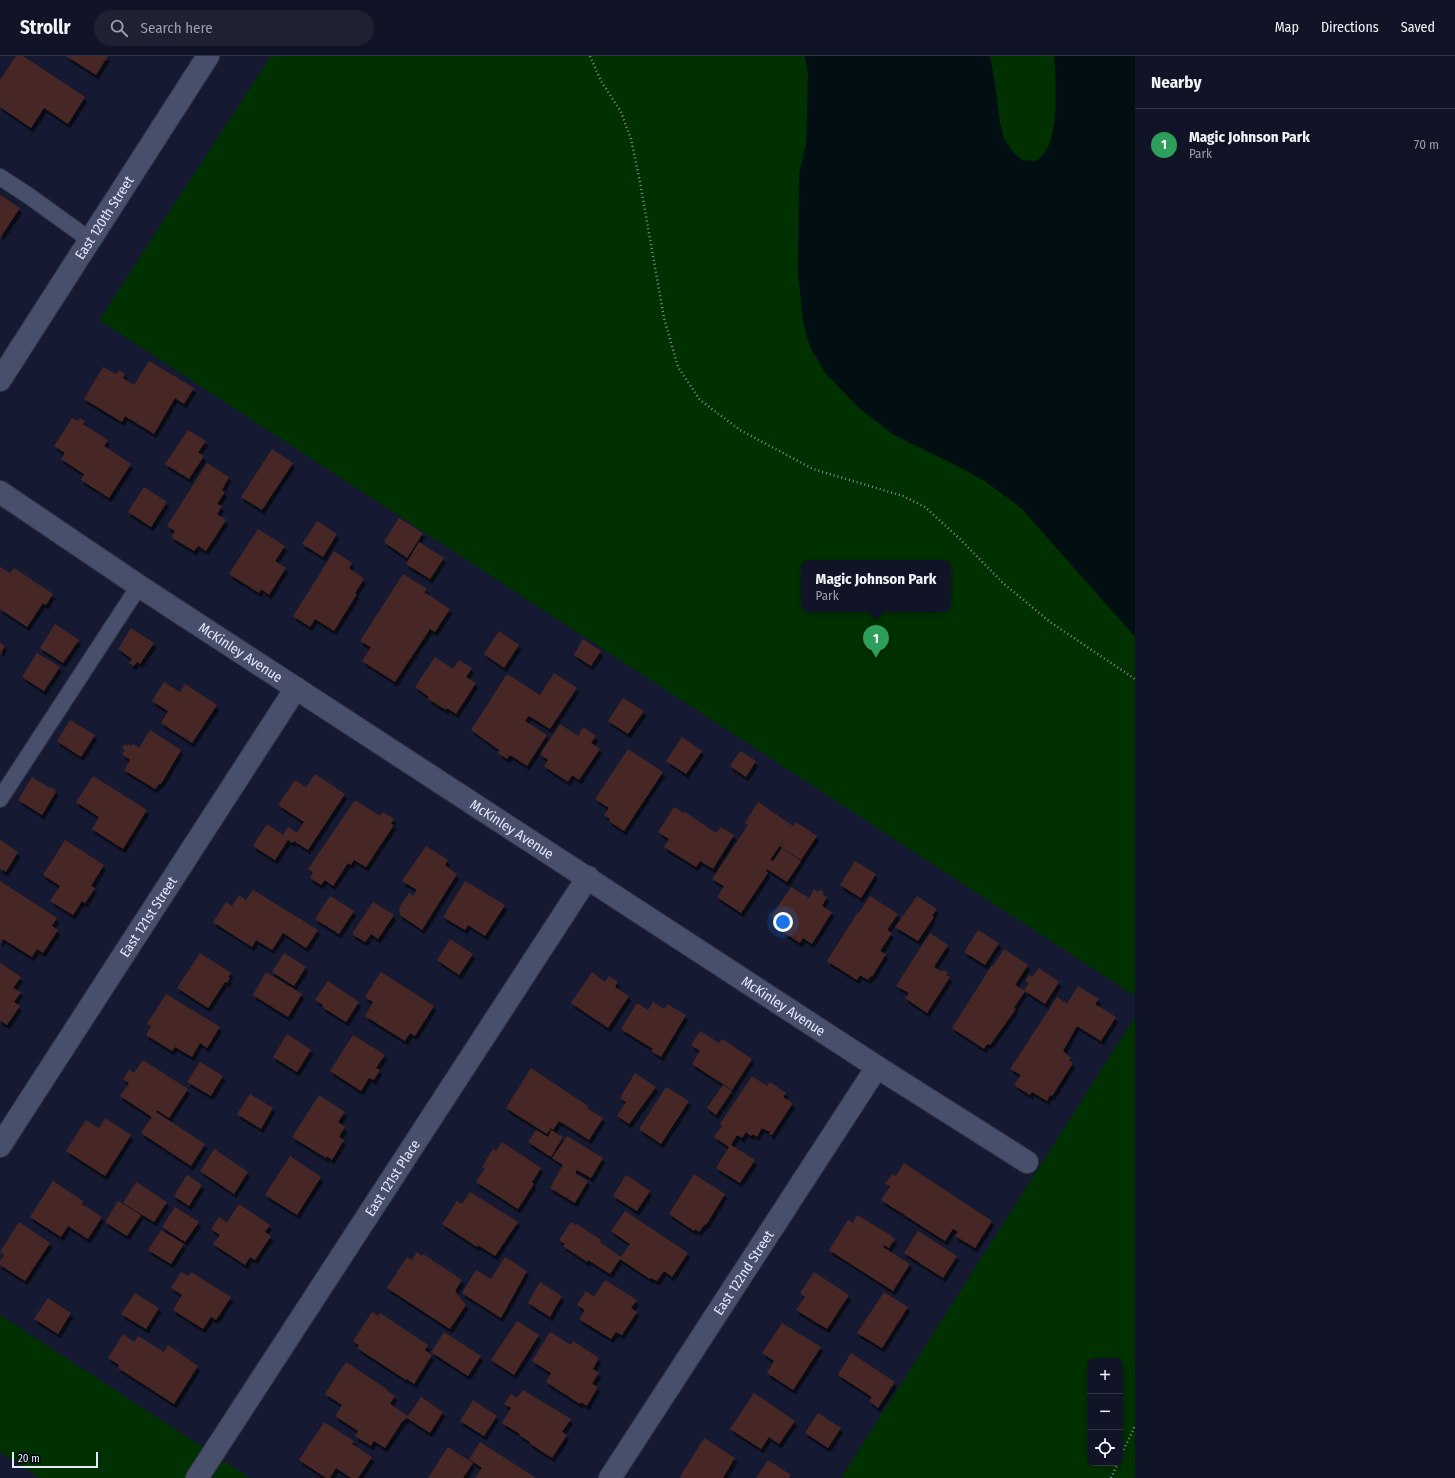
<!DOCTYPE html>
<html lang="en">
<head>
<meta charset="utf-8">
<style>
  :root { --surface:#101426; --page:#1e2132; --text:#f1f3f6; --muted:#9c9ea7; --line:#303343; --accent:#7ebdf9 }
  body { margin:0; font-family:"Fira Sans Condensed",sans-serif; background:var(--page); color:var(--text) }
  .controls { position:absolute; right:12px; bottom:12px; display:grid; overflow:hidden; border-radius:8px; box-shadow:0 2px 6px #0003 }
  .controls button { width:36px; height:36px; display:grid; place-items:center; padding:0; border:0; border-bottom:1px solid var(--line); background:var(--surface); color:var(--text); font:20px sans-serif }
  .scale { position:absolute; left:12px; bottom:10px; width:86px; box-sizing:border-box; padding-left:4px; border:2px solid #e4e9fa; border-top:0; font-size:11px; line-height:14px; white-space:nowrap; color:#e4e9fa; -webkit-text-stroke:3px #050610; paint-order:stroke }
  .you { position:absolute; left:783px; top:866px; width:14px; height:14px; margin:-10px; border:3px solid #fff; border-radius:50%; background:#1a73e8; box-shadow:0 0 0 6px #1a73e833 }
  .badge { display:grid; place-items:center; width:26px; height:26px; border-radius:50%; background:var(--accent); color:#fff; font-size:13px; font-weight:700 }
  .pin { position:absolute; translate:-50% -33px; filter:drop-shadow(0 1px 2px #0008) }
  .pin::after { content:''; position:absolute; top:21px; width:14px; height:12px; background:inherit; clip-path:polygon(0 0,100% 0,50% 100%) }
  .popup { position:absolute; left:801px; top:504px; width:150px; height:52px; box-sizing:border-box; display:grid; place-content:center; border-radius:8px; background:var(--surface); filter:drop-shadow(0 1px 3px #0005); font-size:13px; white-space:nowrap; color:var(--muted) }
  .popup b { font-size:15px; color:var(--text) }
  .popup::after { content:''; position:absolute; left:50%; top:100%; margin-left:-8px; border:8px solid transparent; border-top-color:var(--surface) }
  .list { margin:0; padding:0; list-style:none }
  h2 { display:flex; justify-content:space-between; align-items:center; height:52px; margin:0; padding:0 16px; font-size:17px }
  h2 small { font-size:13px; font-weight:400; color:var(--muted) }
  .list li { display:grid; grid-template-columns:26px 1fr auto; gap:12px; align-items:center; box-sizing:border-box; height:72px; padding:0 16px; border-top:1px solid var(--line) }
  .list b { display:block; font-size:15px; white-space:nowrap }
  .list p { margin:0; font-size:13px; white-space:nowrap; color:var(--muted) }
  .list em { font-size:13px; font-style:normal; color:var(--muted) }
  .icon { flex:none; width:22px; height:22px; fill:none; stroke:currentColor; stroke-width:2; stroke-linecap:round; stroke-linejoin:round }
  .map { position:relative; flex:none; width:1135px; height:1422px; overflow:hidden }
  header { display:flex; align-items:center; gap:24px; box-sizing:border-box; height:56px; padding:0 20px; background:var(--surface); border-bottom:1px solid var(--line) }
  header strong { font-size:19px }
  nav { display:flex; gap:22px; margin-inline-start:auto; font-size:14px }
  .search { width:280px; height:36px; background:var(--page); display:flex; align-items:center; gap:10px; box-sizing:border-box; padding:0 14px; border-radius:22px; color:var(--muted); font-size:15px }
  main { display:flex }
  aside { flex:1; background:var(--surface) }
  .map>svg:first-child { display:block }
</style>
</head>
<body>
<header>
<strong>Strollr</strong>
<div class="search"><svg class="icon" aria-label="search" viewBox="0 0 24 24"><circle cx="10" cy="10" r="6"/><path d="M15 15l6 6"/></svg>Search here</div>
<nav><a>Map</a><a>Directions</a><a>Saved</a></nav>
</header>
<main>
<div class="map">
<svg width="1135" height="1422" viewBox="0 0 1135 1422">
  <defs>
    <filter id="shadow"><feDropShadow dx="2.5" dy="4.5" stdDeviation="0" flood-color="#0009"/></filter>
  </defs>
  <rect width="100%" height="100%" fill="#151a32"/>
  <path fill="#013100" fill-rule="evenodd" d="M271,0H1135V940L99,264ZM804,507H948V553H804Z
    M1135,961V1422H841ZM1090,1305H1120V1407H1090Z
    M0,1259L250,1422H40L0,1396Z"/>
  <path fill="#010f12" d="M805,0H990L995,27L1000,67L1004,82L1013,96L1022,104L1036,105C1039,102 1043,99 1045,96C1059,77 1056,23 1054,0H1135V581L1021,452L986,426L963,413L894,379L860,353L826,318L810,291L803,266L798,217L799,118L806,88L807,58L808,19Z"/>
  <path fill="#462725" filter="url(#shadow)" d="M16,0H23L85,41L68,68L44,52L31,72L0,51V24Z
    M66,0H108L96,19Z
    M0,139L20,152L0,182Z
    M149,305L194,332L184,348L175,342L154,378L125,360L122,366L84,343L103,311L116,318L119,314L125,318L123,322L134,329Z
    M72,362L78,365L80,362L85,365L83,368L108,384L104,390L131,408L109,442L81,424L84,418L61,403L65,397L54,390Z
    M188,374L206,385L198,396L204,400L189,423L165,408Z
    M272,393L293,407L262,454L241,441Z
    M207,407L229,421L222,434L225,436L217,448L222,450L217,458L226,464L206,495L198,490L194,495L171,481L175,475L167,470Z
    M144,431L167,446L151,471L128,456Z
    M399,462L423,477L407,502L384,486Z
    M317,465L337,478L323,501L302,488Z
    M258,473L285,490L275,505L286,512L269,539L261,533L259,537L229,518Z
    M419,486L444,502L430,523L406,508Z
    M334,495L352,507L349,512L364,523L355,537L357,538L334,575L315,563L310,571L293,560Z
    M0,511L10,517L14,512L53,538L46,549L43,547L27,571L0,553Z
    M403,518L427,533L424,536L450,553L435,576L430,573L395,626L362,605L371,591L360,585Z
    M55,568L79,584L63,607L40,592Z
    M131,572L154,587L140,608L137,606L134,610L129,607L132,603L118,593Z
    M499,575L519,589L504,612L484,598Z
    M583,583L601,595L591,610L574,599Z
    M0,587L5,590L0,598Z
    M37,597L60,611L44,635L22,621Z
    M435,601L453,613L459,604L472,612L466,621L476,627L456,658L447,652L446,654L428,643L429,641L415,631Z
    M554,617L577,632L550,673L529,660L525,665L547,679L527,710L510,699L507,703L498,697L499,694L471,674L507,618L540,639Z
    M164,626L180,636L185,628L217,649L192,687L161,667L168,655L152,645Z
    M623,642L644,655L628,678L608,665Z
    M70,664L95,679L81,701L57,685Z
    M560,668L578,680L583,671L596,680L591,687L600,693L579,724L572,719L568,726L544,710L548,704L540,698Z
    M150,674L181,694L161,728H159L155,733L124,714L130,704L122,698L125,694L122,692L125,688L127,690L129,688L132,690L133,688L139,692Z
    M682,681L702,695L686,718L666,705Z
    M628,693L663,716L624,775L609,765L610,763L604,759L609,752L595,743Z
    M740,695L756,705L746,721L730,710Z
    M315,718L345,738L308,794L294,785L292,787L288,784L275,804L253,790L267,768L283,779L288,771L297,777L304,766L278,749L295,724L306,731Z
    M93,720L147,754L123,793L92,773L99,761L76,746Z
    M32,721L51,733V731L56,734L55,735L56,736L42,759L18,744Z
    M355,744L380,760L383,756L394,763L391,768L394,769L366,811L354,804L351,809L348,807L333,830L325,824L321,829L310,822L313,816L308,813Z
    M758,746L793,770L796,766L817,780L801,804L780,790L790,775L770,804L773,805L782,792L801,805L787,826L767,813L766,815L768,817L741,857L717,841L724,830L712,823L748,769L745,767Z
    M674,751L684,757L685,756L716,777L721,771L734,779L713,813L700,805L696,811L664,791L669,783L658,776Z
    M0,784L18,796L6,816L0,813Z
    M65,784L104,809L91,830L95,832L85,847L82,845L73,859L50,845L60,830L43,819Z
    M426,790L448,804L445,809L457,818L422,874L400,859L399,852L409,837L413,840L417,834L402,825Z
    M855,805L876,818L861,842L840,829Z
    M0,825L57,862L52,870L58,874L43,897L37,893L32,901L3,883L0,888Z
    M465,825L505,849L485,880L468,869L465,874L443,861Z
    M791,831L809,842L814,833L818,836L820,834L824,836L822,838L827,841L822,850L832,856L812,888L803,882L800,887L783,876L786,871L771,861Z
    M253,834L318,874L306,892L283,877L272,894L256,884L252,891L213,866L226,846L232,850L239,839L246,844Z
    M330,840L354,855L339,878L315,863Z
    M870,840L898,858L887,874L892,877L880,895L886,898L872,921L871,920L868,924L860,919L857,924L827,905L858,856L859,857Z
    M917,840L937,853L932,860L934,861L918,885L895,871Z
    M373,846L394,859L378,883L371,878L365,886L352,878Z
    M978,874L999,887L985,909L964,896Z
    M930,877L948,889L934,911L942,916L943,914L948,917L946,919L950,921L927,957L905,942L909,937L896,930Z
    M450,883L473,898L459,919L437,904Z
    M1004,893L1028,909L1015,929L1024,934L1029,927L1025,925L1029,919L1032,921L1039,912L1059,926L1045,948L1025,935L1014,952L1016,953L990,989L987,988L984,993L952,972L992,909L993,910Z
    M200,897L231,917L228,921L230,922L227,927L225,926L208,952L177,932Z
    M284,897L306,911L294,930L272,916Z
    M0,907L21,921L13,932L21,936L14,946L20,950L7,969L1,965L0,966Z
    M266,916L302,938L288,961L253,939Z
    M381,916L434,950L415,980L410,977L405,985L365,960L373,946L365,941Z
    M592,916L605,926L609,920L618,926L615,931L629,940L608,972L571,947Z
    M328,925L359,946L346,966L322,951L323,949L315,944Z
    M1078,930L1099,943L1095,948L1116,961L1101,985L1077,970L1063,995L1071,1002L1069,1004L1073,1007L1052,1040L1050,1039L1047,1045L1032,1036L1030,1039L1014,1029L1021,1019L1010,1013L1057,941L1067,948Z
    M166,938L220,971L207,992L200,987L192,1001L175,991L172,995L146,979L151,970L147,968Z
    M653,946L664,953L667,948L686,959L661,1001L651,995L653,993L621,973L637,947L648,954Z
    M700,975L719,987L722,983L752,1003L732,1034L692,1008L700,995L691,989Z
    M287,978L311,994L297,1016L273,1001Z
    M353,979L385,999L376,1012L380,1014L374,1024L369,1022L361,1035L330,1015Z
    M143,1004L188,1033L169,1062L157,1054L156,1056L205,1088L191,1110L141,1077L152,1061L120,1040L129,1027L123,1023L129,1014L134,1017Z
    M200,1006L223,1020L211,1040L187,1026Z
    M531,1012L588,1050L587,1052L603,1062L589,1084L559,1065L553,1074L551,1072L547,1078L506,1052Z
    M635,1017L656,1031L629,1068L617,1060L626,1046L620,1042Z
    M752,1020L767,1030L770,1026L786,1037L783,1041L793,1047L772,1079L769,1078L770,1076L762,1072L757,1081L753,1078L751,1080L746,1076L742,1082L737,1079L731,1089L755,1104L740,1127L716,1112L729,1091L714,1081L722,1070L720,1068Z
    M723,1029L732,1035L716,1059L707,1052Z
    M666,1031L689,1045L661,1088L639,1073Z
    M250,1038L273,1052L261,1073L237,1058Z
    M319,1039L345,1056L338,1066L345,1071L339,1081L344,1084L332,1104L327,1100L326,1102L292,1081Z
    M105,1062L131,1079L105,1120L66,1095L86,1064L99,1072Z
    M536,1074L548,1081L551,1074L563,1081L551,1101L528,1086Z
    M567,1080L603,1102L591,1122L577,1114L575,1117L588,1125L575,1147L550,1132L563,1109L552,1102Z
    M502,1086L541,1112L532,1126L534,1128L518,1153L476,1126L485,1112L482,1111L493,1093L496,1095Z
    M214,1093L248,1116L234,1138L200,1115Z
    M290,1100L321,1121L297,1159L265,1139Z
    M904,1107L992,1165L975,1192L955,1180L958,1176L953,1173L945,1185L881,1144L890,1130L885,1128L892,1118L896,1120Z
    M694,1118L725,1138L706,1169L705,1168L699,1176L695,1173L694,1175L669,1158Z
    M187,1119L202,1129L189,1150L174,1140Z
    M626,1119L650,1135L637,1155L613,1140Z
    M53,1125L83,1145L82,1148L102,1161L88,1183L68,1170L61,1181L30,1161Z
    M136,1126L167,1146L154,1166L123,1147Z
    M470,1136L518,1166L495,1200L478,1189L477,1191L442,1168L457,1145L462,1148Z
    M118,1145L141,1159L127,1180L105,1166Z
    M239,1148L270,1169L265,1176L271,1180L255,1204L250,1201L245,1209L213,1188L220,1179L211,1173L219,1161L227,1166Z
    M175,1151L199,1166L185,1186L162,1171Z
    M625,1155L688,1197L672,1221L664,1215L657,1225L651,1222L650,1223L620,1203L610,1218L588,1204L587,1206L563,1190L565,1188L559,1184L571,1166L576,1169L577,1168L601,1184L600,1186L621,1201L630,1188L611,1175Z
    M857,1159L892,1180L891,1181L895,1183L889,1192L884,1189L883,1191L910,1208L893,1235L829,1194L848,1164L853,1167Z
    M19,1166L50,1187L25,1225L0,1209V1205L4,1199L0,1196Z
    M161,1174L184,1188L171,1208L148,1194Z
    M918,1175L957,1200L943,1222L904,1197Z
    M417,1196L422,1200L423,1198L462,1224L455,1235L466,1249L450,1273L387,1232L407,1201L412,1204Z
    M505,1201L527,1215L501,1262L462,1237L476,1214L491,1223Z
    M181,1216L188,1220L191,1216L231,1241L216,1264L211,1261L203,1273L173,1254L182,1239L171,1232Z
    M814,1216L849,1239L827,1273L796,1254L805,1241L800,1237Z
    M605,1224L637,1244L631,1252L637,1256L622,1279L616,1276L611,1283L579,1263L585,1254L577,1249L586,1235L594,1241Z
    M540,1226L562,1240L550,1261L528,1247Z
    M884,1236L908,1251L882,1292L857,1277Z
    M135,1237L159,1252L146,1273L121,1258Z
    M48,1242L71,1257L58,1278L34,1263Z
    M372,1256L378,1260L380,1257L428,1289L425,1294L432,1299L414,1328L407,1323L406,1324L357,1292L359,1289L353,1285Z
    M517,1265L539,1279L514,1319L491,1304Z
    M782,1267L821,1291L793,1334L767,1317L774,1305L762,1297Z
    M444,1276L481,1300L468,1320L431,1296Z
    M550,1276L571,1289L573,1285L599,1302L593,1313L599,1317L592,1328L598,1331L587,1350L581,1346L580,1348L546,1326L551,1317L532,1305Z
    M123,1278L134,1286L138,1280L164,1296L168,1289L198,1310L174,1348L118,1312L119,1309L108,1302Z
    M851,1297L895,1326L878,1352L869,1345L872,1341L838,1319Z
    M346,1306L388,1334L387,1335L395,1340L390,1348L408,1360L421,1341L443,1356L430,1377L407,1362L402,1366L385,1392L374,1385L371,1390L355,1380L358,1375L335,1360L342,1349L325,1338Z
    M523,1334L571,1363L562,1376L567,1379L552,1402L529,1387L530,1386L519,1379L520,1378L502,1367L511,1352L504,1348L511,1338L517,1342Z
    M754,1337L795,1365L779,1388L769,1381L761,1393L730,1373Z
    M473,1344L497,1360L484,1380L460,1365Z
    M818,1357L841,1372L828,1392L805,1377Z
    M324,1366L354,1385L352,1388L372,1401L358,1422H351L336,1412L330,1422H326L299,1404Z
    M704,1382L735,1402L723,1422H681L680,1421Z
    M480,1386L536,1422H475L482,1412L469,1403Z
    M448,1391L473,1407L463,1422H428Z
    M768,1404L791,1419L789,1422H756Z"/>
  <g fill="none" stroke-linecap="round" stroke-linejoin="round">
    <defs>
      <path id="service" d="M0,121L29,140L90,184
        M0,743L139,530"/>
      <g id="minor">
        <path id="s1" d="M0,436L139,530L877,1011L1027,1106"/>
        <path id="s2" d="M0,1090L296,632"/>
        <path id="s3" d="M197,1422L588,821"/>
        <path id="s4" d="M610,1422L877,1011"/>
      </g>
      <g id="tertiary">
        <path id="s5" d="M0,324L208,0"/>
      </g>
    </defs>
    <use href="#service" stroke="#303346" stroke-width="18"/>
    <use href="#minor" stroke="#303346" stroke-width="24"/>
    <use href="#tertiary" stroke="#303346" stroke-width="24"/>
    <path stroke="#82879c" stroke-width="2.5" stroke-dasharray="1 3" stroke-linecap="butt" d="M590,0L601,25L621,56L631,83L640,126L664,262L678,311L700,344L740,374L813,413L903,440L925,451L960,483L1003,527L1050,566L1135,623
      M1120,1401L1135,1370
      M1111,1422L1118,1407"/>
    <use href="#service" stroke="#484f6b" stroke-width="16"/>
    <use href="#minor" stroke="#484f6b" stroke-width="22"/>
    <use href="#tertiary" stroke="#484f6b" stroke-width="22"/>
  </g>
  <g text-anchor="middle" stroke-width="3" stroke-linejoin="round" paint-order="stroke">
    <g font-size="14" fill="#e4e9fa" stroke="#050610">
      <text dy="5" stroke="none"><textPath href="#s5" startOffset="193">East 120th Street</textPath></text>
      <text dy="5" stroke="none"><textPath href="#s1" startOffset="289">McKinley Avenue</textPath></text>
      <text dy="5" stroke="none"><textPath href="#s1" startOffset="613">McKinley Avenue</textPath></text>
      <text dy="5" stroke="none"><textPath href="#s2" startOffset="273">East 121st Street</textPath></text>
      <text dy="5" stroke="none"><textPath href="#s1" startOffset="937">McKinley Avenue</textPath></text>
      <text dy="5" stroke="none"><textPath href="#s3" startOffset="358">East 121st Place</textPath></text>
      <text dy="5" stroke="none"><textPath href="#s4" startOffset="245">East 122nd Street</textPath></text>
    </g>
  </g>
</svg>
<div class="controls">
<button>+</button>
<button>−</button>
<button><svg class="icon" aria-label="locate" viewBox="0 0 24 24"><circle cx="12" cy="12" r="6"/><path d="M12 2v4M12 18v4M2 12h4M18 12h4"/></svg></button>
</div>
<div class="scale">20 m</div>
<div class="you"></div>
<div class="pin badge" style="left:876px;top:602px;background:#2e9e5b">1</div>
<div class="popup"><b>Magic Johnson Park</b>Park</div>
</div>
<aside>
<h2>Nearby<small></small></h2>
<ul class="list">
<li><span class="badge" style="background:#2e9e5b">1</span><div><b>Magic Johnson Park</b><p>Park</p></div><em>70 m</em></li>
</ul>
</aside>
</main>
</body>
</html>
